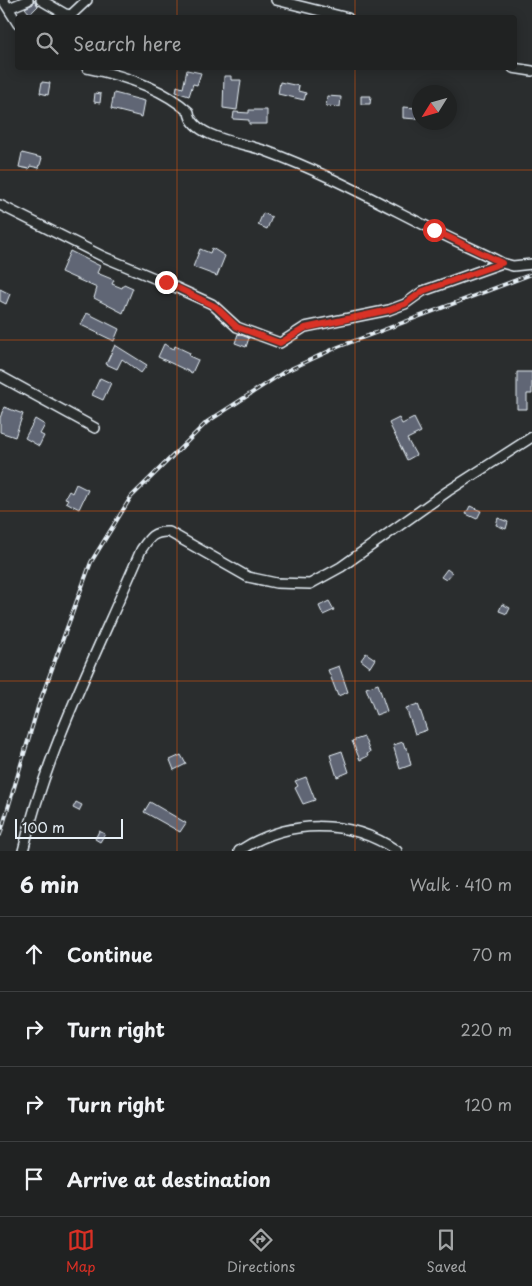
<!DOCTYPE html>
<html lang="en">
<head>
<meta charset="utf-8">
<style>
  :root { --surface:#202222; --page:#2d2f2f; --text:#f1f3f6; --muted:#a2a4a5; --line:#3d3f40; --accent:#d93025 }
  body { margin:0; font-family:"Playpen Sans",sans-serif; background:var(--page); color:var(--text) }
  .compass { position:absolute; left:412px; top:85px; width:45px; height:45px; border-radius:50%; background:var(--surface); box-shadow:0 2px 12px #0003; rotate:233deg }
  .scale { position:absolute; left:15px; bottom:12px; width:108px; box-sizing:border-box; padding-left:5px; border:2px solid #e8f1f8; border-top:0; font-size:14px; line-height:18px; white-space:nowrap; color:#e8f1f8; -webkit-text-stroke:4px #2a2d2e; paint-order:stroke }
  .stop { position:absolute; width:15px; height:15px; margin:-11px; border:4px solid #d93025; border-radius:50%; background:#fff }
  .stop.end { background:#d93025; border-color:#fff; box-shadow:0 1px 5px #0008 }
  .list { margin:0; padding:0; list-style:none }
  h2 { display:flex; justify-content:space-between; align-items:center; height:65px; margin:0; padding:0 20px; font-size:21px }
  h2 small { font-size:16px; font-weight:400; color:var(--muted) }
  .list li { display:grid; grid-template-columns:32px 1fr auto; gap:15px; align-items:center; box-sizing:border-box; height:75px; padding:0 20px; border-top:1px solid var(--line) }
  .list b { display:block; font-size:19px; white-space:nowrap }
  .list em { font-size:16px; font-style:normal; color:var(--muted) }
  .icon { flex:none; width:28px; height:28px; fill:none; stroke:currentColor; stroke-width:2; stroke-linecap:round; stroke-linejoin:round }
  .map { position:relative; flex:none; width:532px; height:851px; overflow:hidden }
  .search { position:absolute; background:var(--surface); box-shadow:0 2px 12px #0003; left:15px; right:15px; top:15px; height:55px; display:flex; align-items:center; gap:12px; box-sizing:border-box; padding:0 18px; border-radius:5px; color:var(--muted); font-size:19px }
  .sheet { height:365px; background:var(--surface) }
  nav { display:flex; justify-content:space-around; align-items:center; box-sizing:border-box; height:70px; border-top:1px solid var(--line); background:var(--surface); font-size:14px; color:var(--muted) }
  nav a { display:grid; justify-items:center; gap:2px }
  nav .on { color:var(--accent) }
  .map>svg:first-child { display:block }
</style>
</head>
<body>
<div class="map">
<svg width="532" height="851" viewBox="0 0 532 851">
  <rect width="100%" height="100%" fill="#2a2d2e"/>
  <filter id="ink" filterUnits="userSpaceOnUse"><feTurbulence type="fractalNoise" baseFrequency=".02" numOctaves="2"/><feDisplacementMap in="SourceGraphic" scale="10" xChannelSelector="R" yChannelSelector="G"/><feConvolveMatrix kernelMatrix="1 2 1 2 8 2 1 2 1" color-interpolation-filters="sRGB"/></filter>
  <g filter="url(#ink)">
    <path fill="#616674" stroke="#e8f1f8" d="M34,0L38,6L30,14L25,8L33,4Z
      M187,70L201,73L197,85L193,84L189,96L176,92L177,86L183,88Z
      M224,76H231V80H241L237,110L223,108Z
      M42,82L50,83L48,95L40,93Z
      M280,82L299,86L298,91L306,93L304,100L278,94Z
      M95,93L101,94L100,103L94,102Z
      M114,93L145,101L142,117L111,109Z
      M327,96L341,97L340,107L326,106Z
      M361,96H371L370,104H361Z
      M403,107L417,108V119L403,118Z
      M249,110H267V124H249V120L233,119L234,112L249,113Z
      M22,153L42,158L39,168L30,166L29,169L19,167Z
      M263,213L272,217L267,229L258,225Z
      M212,248L225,256L217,276L193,267L200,249L210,253Z
      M70,251L100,266L97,273L114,280L112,284L122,288L124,284L133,288L123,313L94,298L97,288L61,272Z
      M0,289L10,294L6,304L0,301Z
      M87,313L119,329L114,341L81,325Z
      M238,334L249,338L246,347L235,343Z
      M164,344L174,349L175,346L190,353L189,356L198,360L192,373L158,357Z
      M115,345L147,365L141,373L122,359L117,369L106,364Z
      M517,372H532V394H527V409H517Z
      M100,378L111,383L103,400L92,395Z
      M4,407L23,414L15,437L0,432V418Z
      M399,418L402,424L414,418L421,432L407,439L416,455L407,460L389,423Z
      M35,419L45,425L40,434L44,436L39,446L25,438Z
      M76,484L88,490L79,509L66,502L68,499L65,498L69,491L72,493Z
      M470,506L481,511L477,519L466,514Z
      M498,518L508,522L506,529L496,525Z
      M447,569L452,573L446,580L441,577Z
      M329,601L334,610L323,615L319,606Z
      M502,604L510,608L507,614L499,611Z
      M366,653L375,659L370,667L361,660Z
      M339,666L348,692L338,696L328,670Z
      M378,684L387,711L376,715L366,688Z
      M418,704L427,730L415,734L406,708Z
      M364,737L370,752L367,754L368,756L360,760L352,741Z
      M403,742L405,748H407L411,765L400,769L393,745Z
      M342,751L349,772L337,777L330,755Z
      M181,755L186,764L174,770L170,760Z
      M306,777L315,800L303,804L295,788L298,786L295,781Z
      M76,802L82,805L79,811L73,808Z
      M150,802L186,823L180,832L144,812Z
      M99,831L105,834L100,842L95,839Z"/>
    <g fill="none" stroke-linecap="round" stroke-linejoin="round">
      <defs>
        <path id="minor" d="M3,0L18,24
          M41,0L65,14L71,15L87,0
          M276,0L348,18
          M9,8L28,0
          M87,68C121,75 163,88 189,112C192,138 244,143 266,151C324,172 378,202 434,230C456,242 480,251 502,263L513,266L532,264
          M513,68L532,71
          M0,205L104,257L166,283L212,304L237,327L280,343L305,327L389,310L405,304L423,291L502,263
          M0,376L95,428
          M23,851C48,746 99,649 141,550C149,538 153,531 169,532L248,577L276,583L310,584L341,567L448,491L532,437
          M239,851C287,819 349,818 397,851"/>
      </defs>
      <use href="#minor" stroke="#e8f1f8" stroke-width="12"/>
      <use href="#minor" stroke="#2a2d2e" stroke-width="9"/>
      <defs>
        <path id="rail" d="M0,835L38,707L91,562L131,497L207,422L284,372L338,347L532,274"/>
      </defs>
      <use href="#rail" stroke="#e8f1f8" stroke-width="4"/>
      <use href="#rail" stroke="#2a2d2e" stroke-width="2" stroke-dasharray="5.5" stroke-linecap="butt"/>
    </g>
  </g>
  <g fill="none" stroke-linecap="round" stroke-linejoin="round" filter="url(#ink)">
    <path stroke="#d93025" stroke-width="6" d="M166,282L216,307L237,327L280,343L305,328L389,310L405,304L423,291L502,263L434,230"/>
  </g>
  <path fill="none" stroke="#e8590c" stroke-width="1" stroke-opacity="0.55" d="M177,0V18M355,0V18M177,68V851M355,68V851M0,170H532M0,340H532M0,511H532M0,681H532"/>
</svg>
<svg class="compass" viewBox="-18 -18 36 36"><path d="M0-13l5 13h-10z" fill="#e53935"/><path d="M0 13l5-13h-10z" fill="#a2a4a5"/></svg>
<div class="scale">100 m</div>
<div class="stop" style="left:434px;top:230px"></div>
<div class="stop end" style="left:166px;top:282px"></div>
<div class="search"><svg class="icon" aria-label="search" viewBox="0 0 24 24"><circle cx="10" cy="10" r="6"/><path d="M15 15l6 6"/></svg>Search here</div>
</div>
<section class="sheet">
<h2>6 min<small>Walk · 410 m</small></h2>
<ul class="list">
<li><svg class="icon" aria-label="ahead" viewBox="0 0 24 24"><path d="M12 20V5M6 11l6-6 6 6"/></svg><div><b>Continue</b></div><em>70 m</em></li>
<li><svg class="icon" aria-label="right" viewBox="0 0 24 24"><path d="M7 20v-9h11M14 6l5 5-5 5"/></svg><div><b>Turn right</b></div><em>220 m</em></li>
<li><svg class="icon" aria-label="right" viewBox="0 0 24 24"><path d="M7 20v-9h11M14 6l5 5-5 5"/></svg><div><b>Turn right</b></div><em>120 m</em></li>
<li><svg class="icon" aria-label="arrive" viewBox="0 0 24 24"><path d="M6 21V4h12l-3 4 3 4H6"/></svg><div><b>Arrive at destination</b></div></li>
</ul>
</section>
<nav>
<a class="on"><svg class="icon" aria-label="map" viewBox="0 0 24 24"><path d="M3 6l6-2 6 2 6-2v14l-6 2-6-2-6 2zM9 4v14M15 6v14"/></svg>Map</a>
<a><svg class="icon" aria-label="directions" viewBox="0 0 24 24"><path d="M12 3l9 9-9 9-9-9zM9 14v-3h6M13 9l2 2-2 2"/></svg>Directions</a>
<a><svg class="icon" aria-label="saved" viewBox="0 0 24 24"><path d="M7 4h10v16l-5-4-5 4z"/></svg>Saved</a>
</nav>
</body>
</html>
